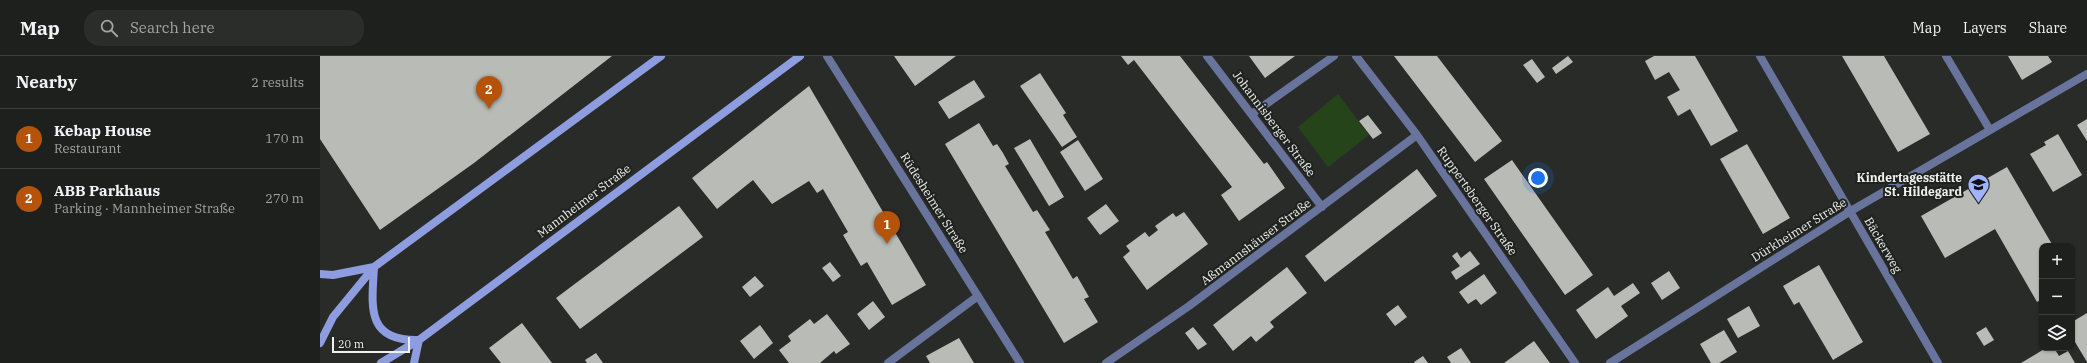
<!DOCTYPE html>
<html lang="en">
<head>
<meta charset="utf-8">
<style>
  :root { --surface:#1e201e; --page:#2b2d2b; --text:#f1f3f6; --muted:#a1a3a4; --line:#3c3e3c; --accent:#b45309 }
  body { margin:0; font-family:"IBM Plex Serif",serif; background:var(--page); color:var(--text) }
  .controls { position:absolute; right:12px; bottom:12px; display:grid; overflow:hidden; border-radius:8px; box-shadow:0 1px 3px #0004 }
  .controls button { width:36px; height:36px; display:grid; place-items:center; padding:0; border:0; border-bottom:1px solid var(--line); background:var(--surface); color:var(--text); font:20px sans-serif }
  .scale { position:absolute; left:12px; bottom:10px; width:78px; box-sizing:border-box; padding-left:4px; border:2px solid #eff1ef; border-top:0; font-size:11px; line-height:14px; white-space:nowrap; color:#eff1ef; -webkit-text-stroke:3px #1f221e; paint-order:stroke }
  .you { position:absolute; left:1218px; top:122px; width:14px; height:14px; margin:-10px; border:3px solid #fff; border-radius:50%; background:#1a73e8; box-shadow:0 0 0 6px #1a73e833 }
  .badge { display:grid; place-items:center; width:26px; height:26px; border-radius:50%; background:var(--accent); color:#fff; font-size:13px; font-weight:700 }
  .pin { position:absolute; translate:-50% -33px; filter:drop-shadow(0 1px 2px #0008) }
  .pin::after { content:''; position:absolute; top:21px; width:14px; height:12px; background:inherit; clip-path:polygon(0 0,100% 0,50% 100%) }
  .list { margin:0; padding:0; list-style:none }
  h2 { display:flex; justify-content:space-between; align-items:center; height:52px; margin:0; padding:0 16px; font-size:17px }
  h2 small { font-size:13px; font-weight:400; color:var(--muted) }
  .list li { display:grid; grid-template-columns:26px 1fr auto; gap:12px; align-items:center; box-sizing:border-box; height:60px; padding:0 16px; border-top:1px solid var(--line) }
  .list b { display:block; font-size:15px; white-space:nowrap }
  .list p { margin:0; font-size:13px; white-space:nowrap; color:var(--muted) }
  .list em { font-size:13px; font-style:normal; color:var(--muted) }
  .icon { flex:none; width:22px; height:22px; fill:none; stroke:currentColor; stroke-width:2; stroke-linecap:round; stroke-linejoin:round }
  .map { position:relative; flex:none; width:1767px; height:307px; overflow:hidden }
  header { display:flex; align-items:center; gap:24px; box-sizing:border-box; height:56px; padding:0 20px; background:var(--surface); border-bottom:1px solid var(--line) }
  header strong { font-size:19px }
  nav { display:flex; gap:22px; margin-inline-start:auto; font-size:14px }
  .search { width:280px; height:36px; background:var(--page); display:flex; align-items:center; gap:10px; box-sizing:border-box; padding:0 14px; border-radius:16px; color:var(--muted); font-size:15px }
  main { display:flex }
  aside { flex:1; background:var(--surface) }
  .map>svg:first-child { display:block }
</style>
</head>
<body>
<header>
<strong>Map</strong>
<div class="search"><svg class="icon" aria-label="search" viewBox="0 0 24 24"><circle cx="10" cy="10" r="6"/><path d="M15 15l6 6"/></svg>Search here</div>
<nav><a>Map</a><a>Layers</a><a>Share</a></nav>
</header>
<main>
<aside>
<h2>Nearby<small>2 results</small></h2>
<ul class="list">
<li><span class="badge">1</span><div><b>Kebap House</b><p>Restaurant</p></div><em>170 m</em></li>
<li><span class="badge">2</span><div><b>ABB Parkhaus</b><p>Parking · Mannheimer Straße</p></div><em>270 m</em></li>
</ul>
</aside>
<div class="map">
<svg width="1767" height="307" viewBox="0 0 1767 307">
  <rect width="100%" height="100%" fill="#282b28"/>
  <path fill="#26441a" d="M1018,38L1049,79L1008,111L978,71Z"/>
  <path fill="#b8bbb6" d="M0,0H292L154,107L60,174L0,83Z
    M574,0H636L595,30Z
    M801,0H860L944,108L947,106L965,132L919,165L901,139L912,131L814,4L808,9Z
    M929,0H975L945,22Z
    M1074,0H1117L1182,85L1155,106Z
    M1248,0L1253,6L1236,18L1232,12Z
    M1334,0H1375L1418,75L1391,90L1370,53L1358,60L1347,41L1360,34L1349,16L1335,24L1325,5Z
    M1522,0H1564L1610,78L1578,96Z
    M1688,0H1728L1732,6L1702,24Z
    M1212,3L1225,21L1217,27L1203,9Z
    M720,17L746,57L743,59L757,81L742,91L700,30Z
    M654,24L665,41L629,63L618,46Z
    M489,30L606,229L572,249L547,206L541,210L523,179L528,176L503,133L497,137L489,125L452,148L433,124L397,153L372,122Z
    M1048,59L1062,77L1053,83L1039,65Z
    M1767,63V85L1757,69Z
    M659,67L673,90L677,88L683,97L689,108L685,110L713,156L717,154L730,174L725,176L753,223L757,220L769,241L764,243L778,266L744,287L625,88Z
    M1738,78L1762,119L1733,136L1710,98L1726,89L1724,86Z
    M710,83L744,141L729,150L694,92Z
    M758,84L783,123L765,135L740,96Z
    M1427,88L1470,162L1443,178L1400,103Z
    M1192,104L1273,219L1245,239L1164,123Z
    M1687,111L1733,190H1722V243L1717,246L1675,173L1625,202L1601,160Z
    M1097,113L1117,140L1005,226L985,200Z
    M786,148L799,165L780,179L767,162Z
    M359,150L383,181L260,273L236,242Z
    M864,156L888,188L827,234L803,201L810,195L806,190L825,176L829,181L838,174L835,170L853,157L856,161Z
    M1150,195L1160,208L1136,224L1131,216L1140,210L1132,200L1137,196L1141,202Z
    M510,206L521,220L513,226L502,212Z
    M1499,209L1543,286L1513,304L1479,246L1474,249L1463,230Z
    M967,211L987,237L950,266L954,271L936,286L931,280L913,295L893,269Z
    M1349,215L1360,232L1342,244L1331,227Z
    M1164,218L1177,237L1161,249L1156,243L1148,248L1139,236Z
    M435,220L444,230L430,241L422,231Z
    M1313,227L1320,237L1301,250L1308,260L1276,283L1256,254L1288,231L1294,240Z
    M553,245L565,261L549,274L537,258Z
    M1078,249L1087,261L1075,270L1066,258Z
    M1429,250L1440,270L1418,282L1407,263Z
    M1767,257V306L1752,281V266Z
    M507,258L530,288L516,298L514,295L500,307H469L459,294L471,285L468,280L490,263L494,268Z
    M202,267L232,307H181L169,292Z
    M440,269L453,287L434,303L420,285Z
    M873,271L887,288L878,294L865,277Z
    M1666,271L1674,284L1664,290L1656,277Z
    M1404,274L1417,296L1399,307H1391L1380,288Z
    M639,282L654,307H610L606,300Z
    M1214,285L1230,307H1184L1195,299Z
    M1141,292L1151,307H1131L1127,301Z
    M1726,292H1734L1739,300L1748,295L1755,307H1701Z
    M276,297L283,307H267L265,304Z
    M1103,300L1108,307H1095L1094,306Z"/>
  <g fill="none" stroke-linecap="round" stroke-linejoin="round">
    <path stroke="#69749d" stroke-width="8" d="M507,0L700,307
      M887,0L1002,151
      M1036,0L1097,79L1255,307
      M1440,0L1618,307
      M1626,0L1670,74
      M932,58L1014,0
      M568,307L658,240
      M786,307L869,250L1097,79
      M1290,307L1529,156L1767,18"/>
    <path stroke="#8d9ddf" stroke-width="8" d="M54,211C52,249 45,285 98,284
      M0,218L13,219L54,211
      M0,287L13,261L54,211L341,0
      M61,307L99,284L480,0
      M94,307L99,284"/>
  </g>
  <defs>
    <symbol id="school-pin" viewBox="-11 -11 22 30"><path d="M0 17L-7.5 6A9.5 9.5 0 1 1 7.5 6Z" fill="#a1b3fd" stroke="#1f221e"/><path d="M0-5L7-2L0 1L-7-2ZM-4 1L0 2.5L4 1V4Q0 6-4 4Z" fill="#111"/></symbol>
  </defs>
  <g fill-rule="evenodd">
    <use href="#school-pin" x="1646" y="116" width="25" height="34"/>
  </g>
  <g text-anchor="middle" stroke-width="4" stroke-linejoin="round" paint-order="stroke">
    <g font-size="12" fill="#eff1ef" stroke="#1f221e">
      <text transform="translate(954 68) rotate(53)" y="4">Johannisberger Straße</text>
      <text transform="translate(264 145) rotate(-37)" y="4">Mannheimer Straße</text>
      <text transform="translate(1157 145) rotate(55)" y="4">Ruppertsberger Straße</text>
      <text transform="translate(614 147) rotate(58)" y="4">Rüdesheimer Straße</text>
      <text transform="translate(1479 174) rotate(-32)" y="4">Dürkheimer Straße</text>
      <text transform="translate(936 186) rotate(-37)" y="4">Aßmannshäuser Straße</text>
      <text transform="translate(1563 189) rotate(60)" y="4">Bäckerweg</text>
    </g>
    <g font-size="12" font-weight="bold" fill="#eff1ef" stroke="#1f221e" text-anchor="end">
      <text x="1642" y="126">Kindertagesstätte<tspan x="1642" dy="14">St. Hildegard</tspan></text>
    </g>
  </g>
</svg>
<div class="controls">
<button>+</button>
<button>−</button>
<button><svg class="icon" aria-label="layers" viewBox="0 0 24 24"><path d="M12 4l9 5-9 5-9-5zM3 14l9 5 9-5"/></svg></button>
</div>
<div class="scale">20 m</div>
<div class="you"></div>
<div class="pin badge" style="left:567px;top:188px">1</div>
<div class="pin badge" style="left:169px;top:53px">2</div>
</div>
</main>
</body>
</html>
